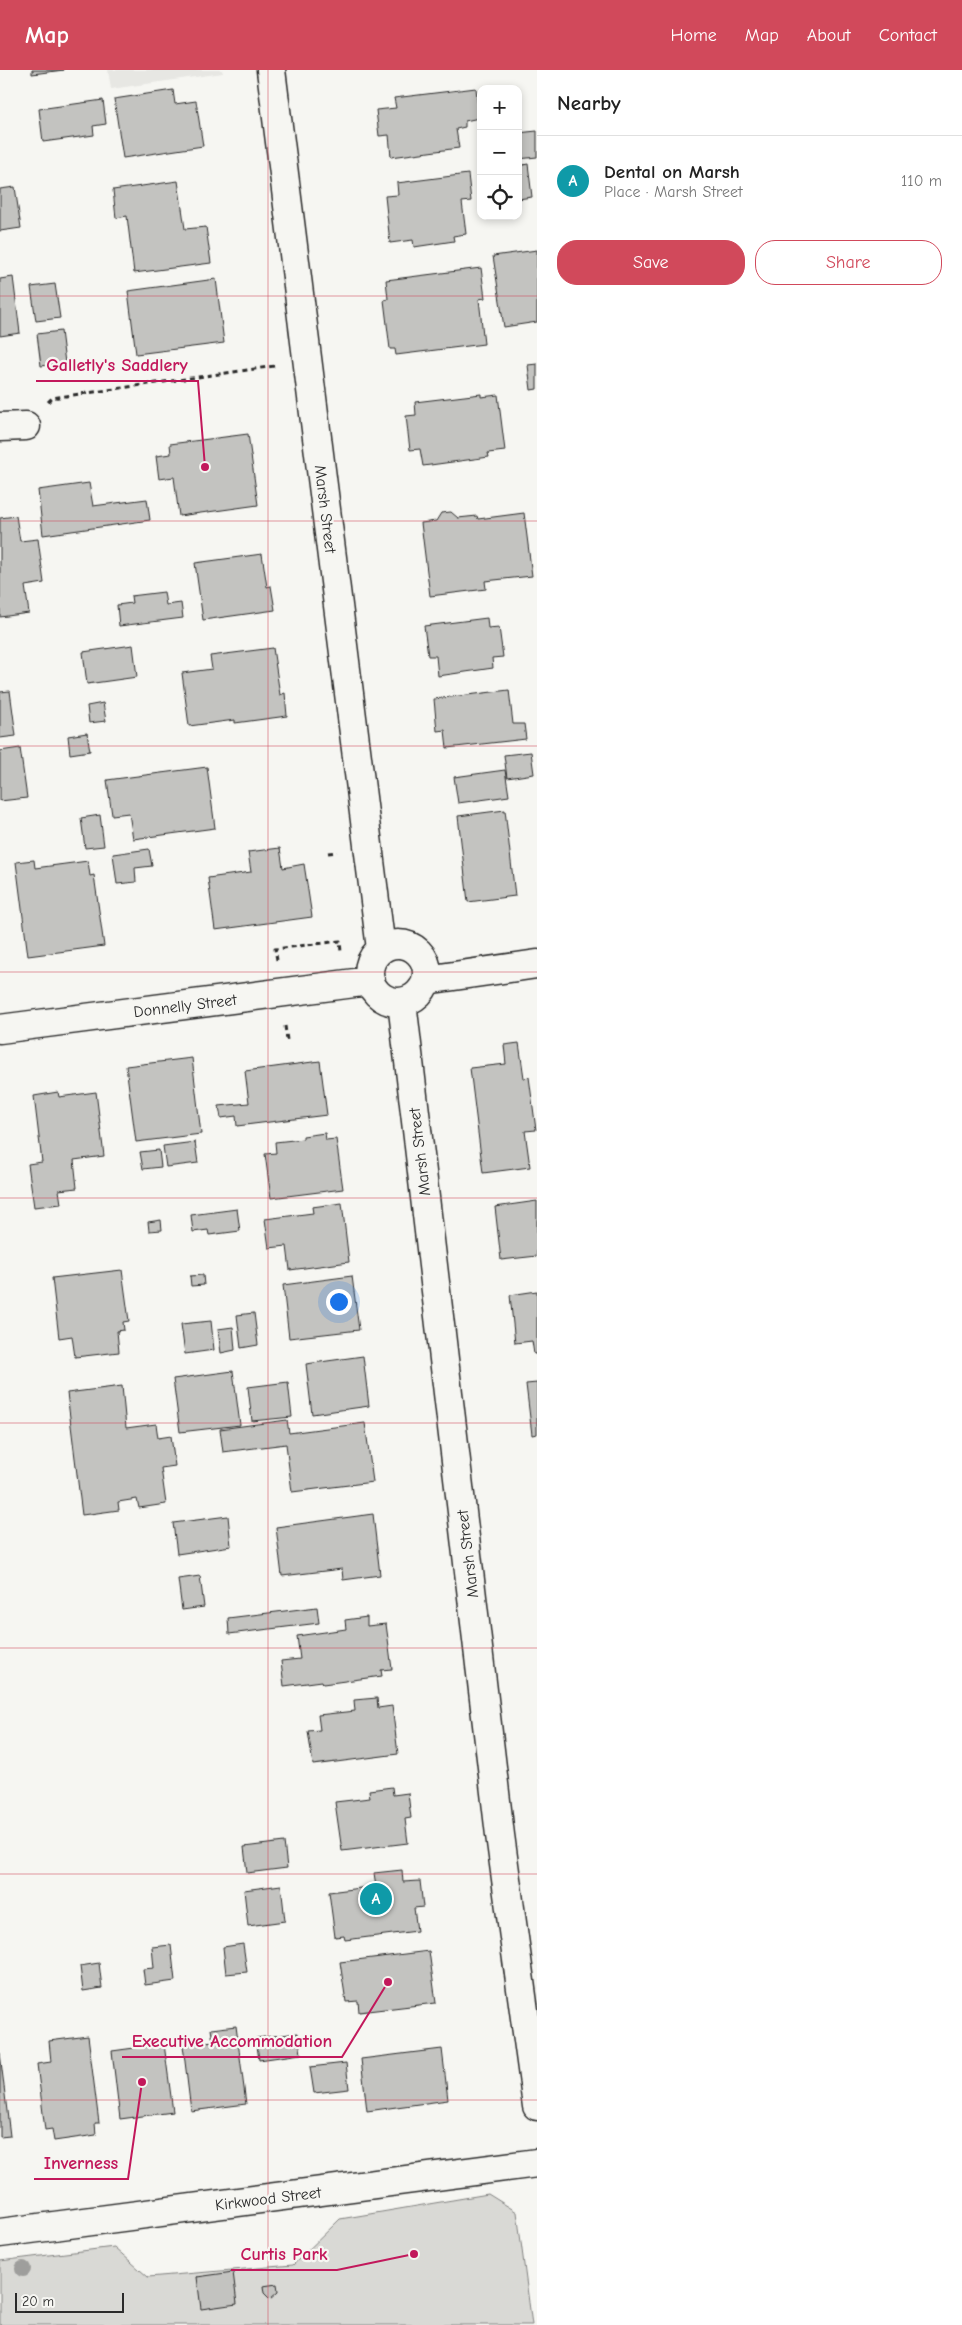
<!DOCTYPE html>
<html lang="en">
<head>
<meta charset="utf-8">
<style>
  :root { --surface:#fff; --page:#f6f6f6; --text:#222; --muted:#767676; --line:#e0e0e0; --accent:#d1495b }
  body { margin:0; font-family:"Comic Neue",sans-serif; background:var(--page); color:var(--text) }
  .controls { position:absolute; right:15px; top:15px; display:grid; overflow:hidden; border-radius:10px; box-shadow:0 2px 8px #0003 }
  .controls button { width:45px; height:45px; display:grid; place-items:center; padding:0; border:0; border-bottom:1px solid var(--line); background:var(--surface); color:var(--text); font:25px sans-serif }
  .scale { position:absolute; left:15px; bottom:12px; width:109px; box-sizing:border-box; padding-left:5px; border:2px solid #2b2b2b; border-top:0; font-size:14px; line-height:18px; white-space:nowrap; color:#2b2b2b; -webkit-text-stroke:4px #f6f6f2; paint-order:stroke }
  .you { position:absolute; left:338px; top:1231px; width:18px; height:18px; margin:-12px; border:4px solid #fff; border-radius:50%; background:#1a73e8; box-shadow:0 0 0 8px #1a73e833 }
  .badge { display:grid; place-items:center; width:32px; height:32px; border-radius:50%; background:var(--accent); color:#fff; font-size:16px; font-weight:700 }
  .pin { position:absolute; translate:-50% -50%; border:2px solid #fff; box-shadow:0 1px 5px #0006 }
  .list { margin:0; padding:0; list-style:none }
  h2 { display:flex; justify-content:space-between; align-items:center; height:65px; margin:0; padding:0 20px; font-size:21px }
  h2 small { font-size:16px; font-weight:400; color:var(--muted) }
  .list li { display:grid; grid-template-columns:32px 1fr auto; gap:15px; align-items:center; box-sizing:border-box; height:90px; padding:0 20px; border-top:1px solid var(--line) }
  .list b { display:block; font-size:19px; white-space:nowrap }
  .list p { margin:0; font-size:16px; white-space:nowrap; color:var(--muted) }
  .list em { font-size:16px; font-style:normal; color:var(--muted) }
  .actions { display:flex; gap:10px; padding:15px 20px }
  .actions a { flex:1; padding:11px 0; border:1px solid var(--accent); border-radius:20px; text-align:center; font-size:18px; color:var(--accent) }
  .actions .main { background:var(--accent); color:#fff }
  .icon { flex:none; width:28px; height:28px; fill:none; stroke:currentColor; stroke-width:2; stroke-linecap:round; stroke-linejoin:round }
  .map { position:relative; flex:none; width:537px; height:2255px; overflow:hidden }
  header { display:flex; align-items:center; gap:30px; box-sizing:border-box; height:70px; padding:0 25px; background:var(--accent); color:#fff }
  header strong { font-size:24px }
  nav { display:flex; gap:28px; margin-inline-start:auto; font-size:18px }
  main { display:flex }
  aside { flex:1; background:var(--surface) }
  .map>svg:first-child { display:block }
</style>
</head>
<body>
<header>
<strong>Map</strong>
<nav><a>Home</a><a>Map</a><a>About</a><a>Contact</a></nav>
</header>
<main>
<div class="map">
<svg width="537" height="2255" viewBox="0 0 537 2255">
  <rect width="100%" height="100%" fill="#f6f6f2"/>
  <filter id="ink" filterUnits="userSpaceOnUse"><feTurbulence type="fractalNoise" baseFrequency=".02" numOctaves="2"/><feDisplacementMap in="SourceGraphic" scale="10" xChannelSelector="R" yChannelSelector="G"/><feConvolveMatrix kernelMatrix="1 2 1 2 8 2 1 2 1" color-interpolation-filters="sRGB"/></filter>
  <g filter="url(#ink)">
    <path fill="#e7e7e3" d="M108,0H222L223,3L111,19Z"/>
    <path fill="#d9d9d5" stroke="#828280" d="M488,2124L517,2142L532,2255H0V2191L114,2177L148,2207L293,2195L340,2149Z"/>
    <path fill="#c3c3c0" stroke="#2b2b2b" d="M32,0H64L32,4Z
      M476,18L479,48L465,51V57L456,59L459,78L391,87L389,65L379,66L376,40L396,38L394,28Z
      M173,20L175,34L196,31L203,76L123,88L114,29Z
      M103,30L106,54L93,56L94,65L43,72L39,39Z
      M537,61V87L518,89V63Z
      M528,94L532,127L518,129V96Z
      M468,104L471,131L462,132L466,164L453,166L454,171L414,177L413,170L390,173L385,126L398,125L397,113Z
      M178,111L185,159L206,157L211,193L134,203L127,146L116,148L113,120Z
      M15,117L21,158L0,161V119Z
      M537,180V252L504,257L493,186Z
      M481,198L485,228L479,229L484,274L396,285L395,279H390L384,230L388,229L386,210Z
      M13,207L20,263L0,266V209Z
      M216,209L224,273L136,284L128,221Z
      M55,214L60,248L36,251L31,217Z
      M61,261L65,293L41,296L37,264Z
      M537,294V319L531,320L528,295Z
      M481,324V327L498,325L505,381L488,383L489,387L423,396L420,379L410,380L406,346L416,345L415,332Z
      M248,364L258,435L179,446L174,407L159,409L156,386L171,384L170,374Z
      M89,413L93,436L147,429L150,450L43,465L38,420Z
      M451,442L458,448L477,446L478,449L524,443L532,506L485,511L486,519L430,526L421,453L436,451L441,443Z
      M16,446L20,471L38,469L44,513L25,516L29,543L0,547V448Z
      M262,484L267,517L271,516L275,540L203,550L195,493Z
      M164,522L166,535L181,533L183,548L119,556L117,535L132,533L131,526Z
      M487,548L488,558L499,557L503,587L492,588L493,598L438,606L436,586H428L424,556Z
      M133,575L137,607L87,614L83,582Z
      M273,578L280,625L285,623L287,646L235,653V650L189,656L182,603L212,599L210,586Z
      M509,620L513,654H524L526,669L447,678L445,660L437,661L434,629Z
      M10,621L16,666L0,668V622Z
      M103,633L106,651L89,653L87,636Z
      M87,663L90,681L70,684L68,666Z
      M20,678L27,728L0,731V681Z
      M531,682L534,704L507,708L504,685Z
      M207,697L215,758L133,769L129,743L112,745L107,710Z
      M505,700L509,726L458,733L454,707Z
      M505,740L515,826L468,832L458,746Z
      M100,745L104,776L85,778L81,748Z
      M280,778L283,798L304,794L312,847L215,860L208,808L251,802L248,782Z
      M149,779L152,796L135,798L136,812L117,814L113,784Z
      M34,790L35,798L88,791L90,806L94,805L104,876L28,886L16,792Z
      M519,973L524,1008L529,1007L536,1060L525,1061L530,1097L483,1103L470,998L506,994L504,975Z
      M192,988L201,1064L136,1072L126,996Z
      M320,991L327,1045L237,1056L236,1046L221,1048L219,1036L249,1033L245,1001Z
      M58,1022L59,1027L96,1022L104,1086L74,1090L77,1118L59,1120L61,1134L34,1137L28,1094L42,1092L34,1026Z
      M325,1063L326,1070L336,1069L343,1119L271,1128L265,1084L276,1083L275,1072L303,1069V1066Z
      M195,1072L198,1093L166,1097L163,1076Z
      M159,1080L161,1097L143,1099L140,1082Z
      M537,1131V1186L501,1190L495,1137Z
      M342,1133L349,1192L290,1200L287,1176L269,1178L265,1149L313,1143L312,1137Z
      M237,1139L240,1161L209,1165L208,1160L193,1162L191,1145Z
      M161,1150L162,1160L149,1161L148,1152Z
      M122,1200L129,1251L123,1252L124,1260L117,1261L119,1282L75,1287L72,1266L59,1268L52,1208Z
      M203,1205L204,1215L191,1216L190,1206Z
      M352,1206L359,1260L289,1268L283,1215Z
      M537,1221V1284H534L532,1271L515,1273L510,1225Z
      M254,1243L258,1275L241,1278L237,1245Z
      M211,1251L214,1280L185,1284L181,1254Z
      M233,1257L235,1280L221,1283L218,1259Z
      M363,1286L369,1336L312,1344L306,1294Z
      M233,1301L240,1355L180,1362L173,1309Z
      M288,1312L292,1347L252,1351L248,1317Z
      M537,1313V1364L532,1365L526,1314Z
      M122,1316L126,1358L156,1354L158,1368L171,1366L175,1396L161,1398L166,1434L139,1438L137,1429L118,1432L119,1440L82,1445L67,1323Z
      M287,1350L289,1363L365,1353L373,1412L292,1422L286,1374L223,1382L220,1359Z
      M373,1444L380,1505L343,1510L342,1499L282,1506L276,1457Z
      M228,1446L231,1476L177,1484L173,1453Z
      M200,1506L204,1537L182,1540L178,1509Z
      M317,1537L319,1553L229,1564L228,1548Z
      M367,1547V1556L386,1554L392,1599L381,1600L382,1606L323,1614L322,1611L284,1616L281,1591L300,1589L297,1566L346,1559L345,1550Z
      M377,1628L378,1638L392,1636L398,1684L313,1695L308,1661L320,1660L318,1645L355,1641L354,1630Z
      M392,1717L393,1725L408,1723L411,1748L405,1749L408,1773L342,1781L335,1732L370,1728L369,1720Z
      M284,1772L287,1798L247,1803L244,1777Z
      M402,1800L403,1812L420,1811L423,1837L414,1838L417,1861L345,1870L344,1866L335,1867L329,1822L376,1816L374,1803Z
      M281,1815L285,1851L248,1856L244,1820Z
      M243,1874L247,1902L226,1904L223,1877Z
      M171,1875L175,1911L145,1915L143,1899L154,1898L152,1877Z
      M429,1881L436,1933L359,1942L358,1931L346,1932L340,1892Z
      M99,1893L102,1918L83,1921L80,1896Z
      M236,1956L246,2034L191,2041L183,1975L213,1971L211,1959Z
      M298,1963L301,1984L259,1990L256,1968Z
      M88,1966L99,2053H95L96,2065L54,2071L52,2059L45,2060L37,1994L51,1992L49,1971Z
      M164,1974L173,2042L120,2049L112,1981Z
      M442,1979L448,2030L367,2041L361,1989Z
      M0,1983L10,2066L0,2067Z
      M346,1993L349,2019L314,2023L310,1997Z
      M233,2202L237,2234L201,2239L197,2207Z
      M277,2214L278,2222L270,2229L264,2223L263,2216Z"/>
    <g fill="none" stroke-linecap="round" stroke-linejoin="round">
      <defs>
        <path id="minor" d="M0,357L26,356
          M426,910L537,894
          M0,2163L537,2093"/>
        <path id="tertiary" d="M0,959L370,911"/>
        <path id="secondary" d="M271,0L381,879
          M369 903a29 29 0 1 1 58 0a29 29 0 1 1-58 0Z
          M402,932L500,1765L537,2036"/>
      </defs>
      <use href="#minor" stroke="#2b2b2b" stroke-width="31"/>
      <use href="#tertiary" stroke="#2b2b2b" stroke-width="31"/>
      <use href="#secondary" stroke="#2b2b2b" stroke-width="31"/>
      <path stroke="#2b2b2b" stroke-width="3" stroke-dasharray="5 4" stroke-linecap="butt" d="M48,332L52,328L275,296
        M328,783L337,782
        M277,890L275,879L340,871L341,882
        M285,956L287,970"/>
      <use href="#minor" stroke="#f6f6f2" stroke-width="28"/>
      <use href="#tertiary" stroke="#f6f6f2" stroke-width="28"/>
      <use href="#secondary" stroke="#f6f6f2" stroke-width="28"/>
    </g>
    <circle fill="#9e9e9c" cx="23" cy="2199" r="8"/>
  </g>
  <path fill="none" stroke="#d1495b" stroke-width="1" stroke-opacity="0.55" d="M268,0V2255M0,226H537M0,451H537M0,676H537M0,902H537M0,1128H537M0,1353H537M0,1578H537M0,1804H537M0,2030H537"/>
  <g text-anchor="middle" stroke-width="4.5" stroke-linejoin="round" paint-order="stroke">
    <g font-size="16" fill="#2b2b2b" stroke="#f6f6f2">
      <text transform="translate(326 439) rotate(83)" y="6">Marsh Street</text>
      <text transform="translate(185 935) rotate(-7)" y="6">Donnelly Street</text>
      <text transform="translate(419 1082) rotate(-97)" y="6">Marsh Street</text>
      <text transform="translate(467 1484) rotate(-97)" y="6">Marsh Street</text>
      <text transform="translate(268 2128) rotate(-7)" y="6">Kirkwood Street</text>
    </g>
  </g>
  <path fill="none" stroke="#c2185b" stroke-width="2" d="M205 397L198 311H36M388 1912L342 1987H122M142 2012L128 2109H34M414 2184L337 2200H231"/>
  <g fill="#c2185b" stroke="#f6f6f2" stroke-width="2">
    <circle cx="205" cy="397" r="5"/>
    <circle cx="388" cy="1912" r="5"/>
    <circle cx="142" cy="2012" r="5"/>
    <circle cx="414" cy="2184" r="5"/>
  </g>
  <g font-size="18" text-anchor="middle" font-weight="bold" fill="#c2185b" stroke="#f6f6f2" stroke-width="4.5" stroke-linejoin="round" paint-order="stroke">
    <text x="117" y="301">Galletly's Saddlery</text>
    <text x="232" y="1977">Executive Accommodation</text>
    <text x="81" y="2099">Inverness</text>
    <text x="284" y="2190">Curtis Park</text>
  </g>
</svg>
<div class="controls">
<button>+</button>
<button>−</button>
<button><svg class="icon" aria-label="locate" viewBox="0 0 24 24"><circle cx="12" cy="12" r="6"/><path d="M12 2v4M12 18v4M2 12h4M18 12h4"/></svg></button>
</div>
<div class="scale">20 m</div>
<div class="you"></div>
<div class="pin badge" style="left:376px;top:1829px;background:#0f9aa8">A</div>
</div>
<aside>
<h2>Nearby<small></small></h2>
<ul class="list">
<li><span class="badge" style="background:#0f9aa8">A</span><div><b>Dental on Marsh</b><p>Place · Marsh Street</p></div><em>110 m</em></li>
</ul>
<div class="actions"><a class="main">Save</a><a>Share</a></div>
</aside>
</main>
</body>
</html>
